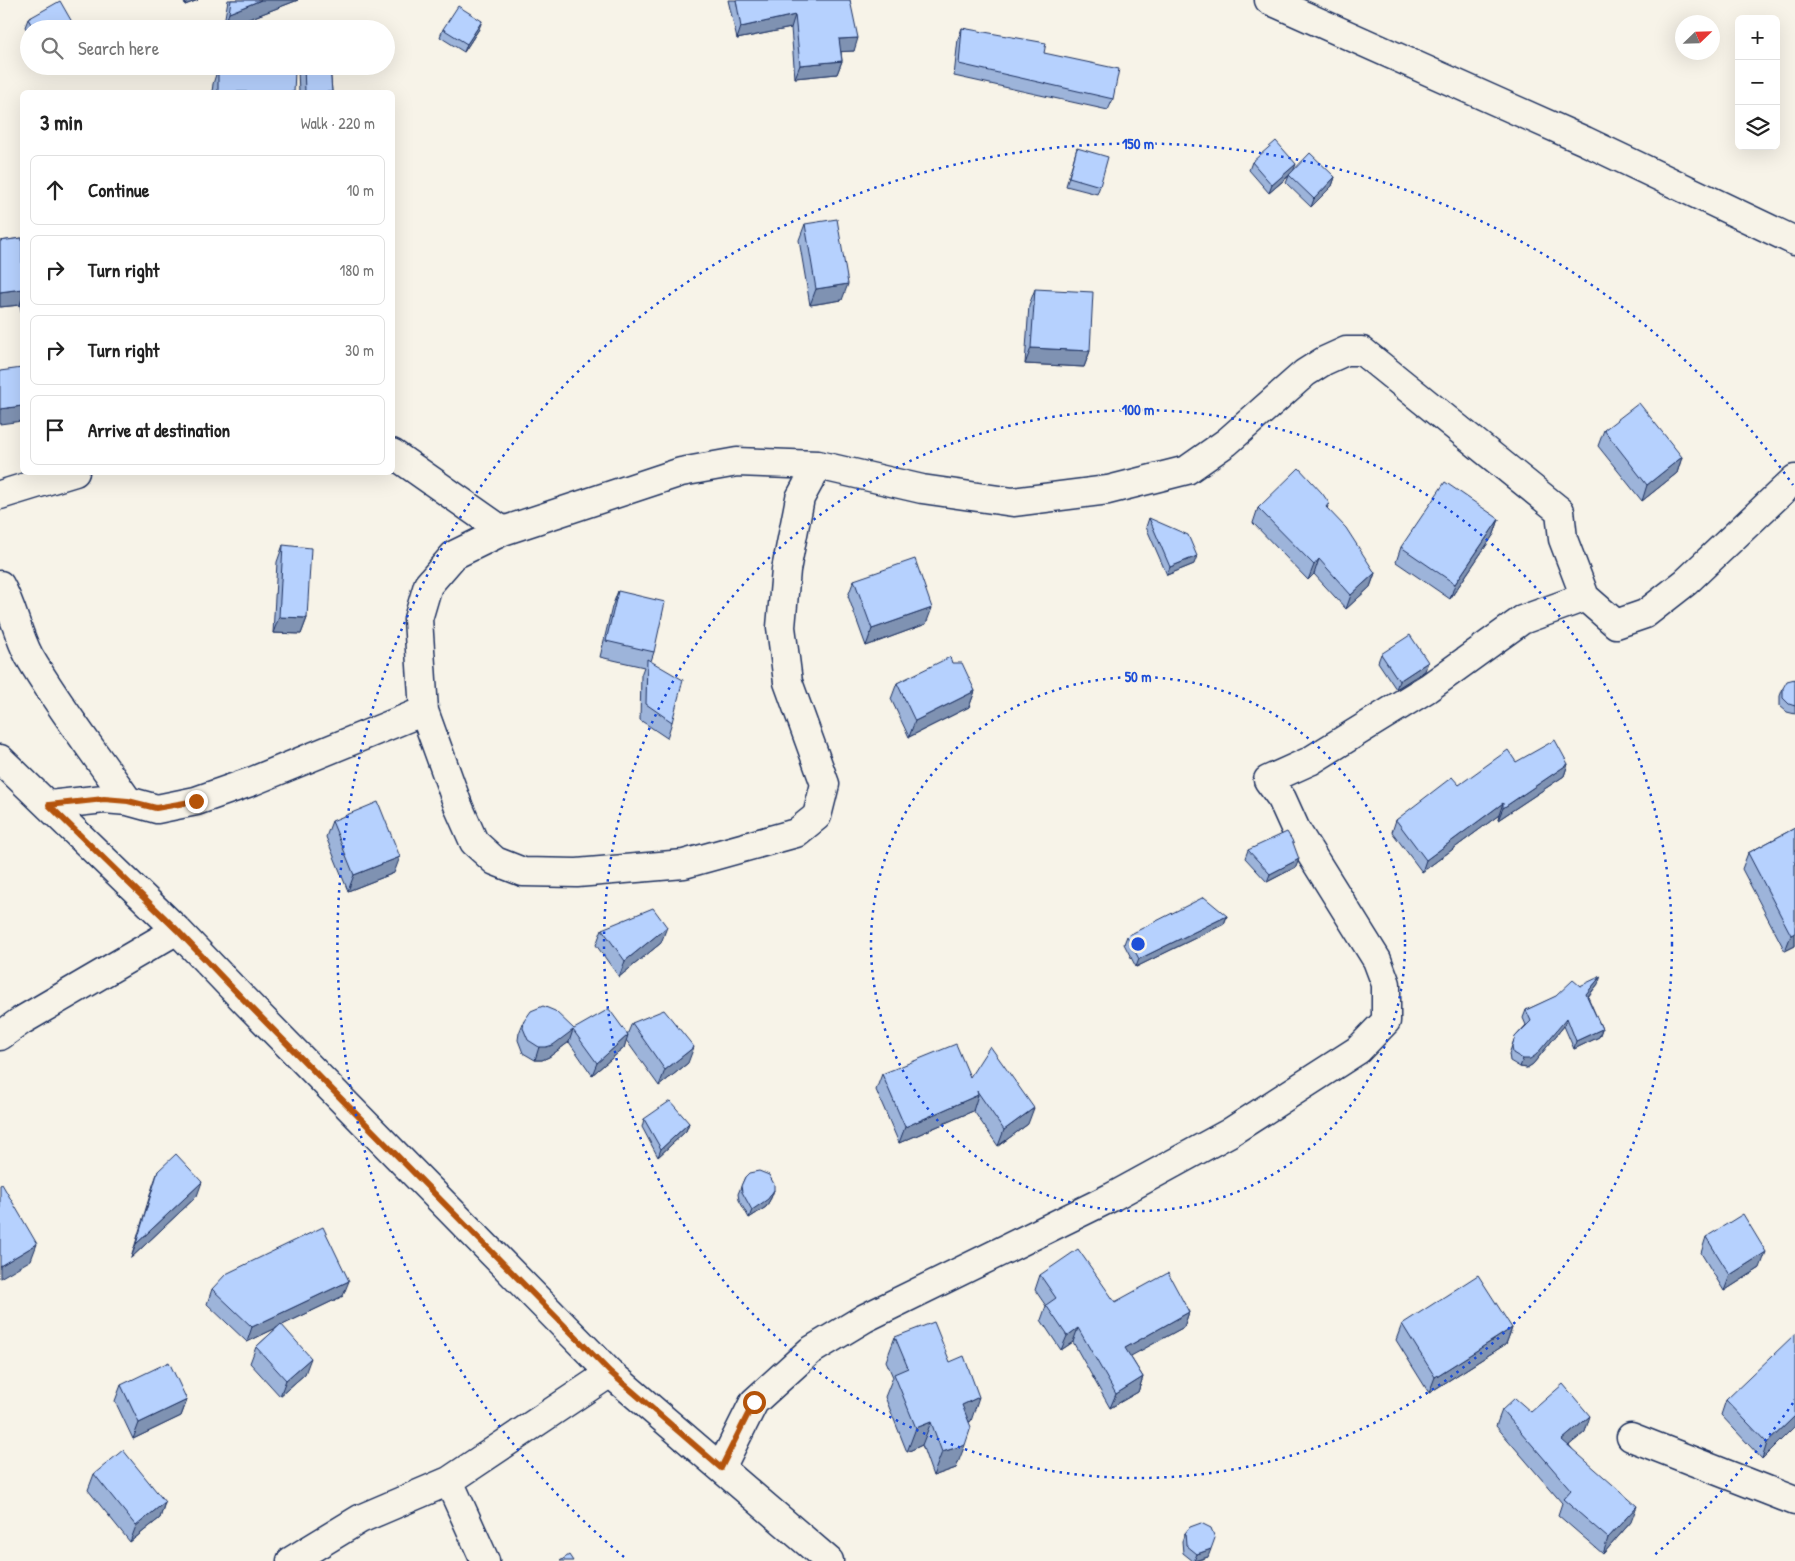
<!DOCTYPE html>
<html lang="en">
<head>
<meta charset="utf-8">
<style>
  :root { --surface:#fff; --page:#f6f6f6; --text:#222; --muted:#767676; --line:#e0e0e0 }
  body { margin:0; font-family:"Patrick Hand",sans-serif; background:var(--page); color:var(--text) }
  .controls { position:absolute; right:15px; top:15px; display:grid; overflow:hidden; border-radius:8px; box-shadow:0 5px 20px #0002 }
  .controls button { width:45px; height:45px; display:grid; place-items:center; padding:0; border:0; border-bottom:1px solid var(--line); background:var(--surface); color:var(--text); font:25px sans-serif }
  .compass { position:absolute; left:1675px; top:15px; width:45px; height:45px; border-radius:50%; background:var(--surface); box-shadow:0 5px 20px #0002; rotate:67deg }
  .stop { position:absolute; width:15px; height:15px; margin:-11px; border:4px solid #b45309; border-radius:50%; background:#fff }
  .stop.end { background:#b45309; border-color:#fff; box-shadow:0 1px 5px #0008 }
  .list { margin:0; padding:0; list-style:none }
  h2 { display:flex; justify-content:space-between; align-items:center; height:65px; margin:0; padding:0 20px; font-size:21px }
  h2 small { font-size:16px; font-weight:400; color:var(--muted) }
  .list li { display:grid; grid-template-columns:32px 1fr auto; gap:15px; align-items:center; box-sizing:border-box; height:70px; margin:0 10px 10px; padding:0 10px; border:1px solid var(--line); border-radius:8px }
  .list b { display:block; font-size:19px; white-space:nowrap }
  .list em { font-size:16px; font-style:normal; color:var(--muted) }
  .icon { flex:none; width:28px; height:28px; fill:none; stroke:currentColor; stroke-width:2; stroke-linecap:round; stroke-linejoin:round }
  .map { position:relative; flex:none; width:1795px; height:1561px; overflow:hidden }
  .search { position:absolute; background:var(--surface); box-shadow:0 5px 20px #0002; left:20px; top:20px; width:375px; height:55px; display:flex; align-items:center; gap:12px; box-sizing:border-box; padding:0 18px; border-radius:28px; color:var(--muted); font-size:19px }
  .panel { position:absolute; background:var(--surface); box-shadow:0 5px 20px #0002; left:20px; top:90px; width:375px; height:385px; border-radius:8px }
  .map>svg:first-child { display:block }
</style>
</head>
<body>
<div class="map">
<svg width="1795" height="1561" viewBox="0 0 1795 1561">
  <rect width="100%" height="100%" fill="#f7f3e8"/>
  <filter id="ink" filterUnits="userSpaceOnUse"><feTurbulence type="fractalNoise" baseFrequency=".02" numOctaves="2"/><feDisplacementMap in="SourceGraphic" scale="10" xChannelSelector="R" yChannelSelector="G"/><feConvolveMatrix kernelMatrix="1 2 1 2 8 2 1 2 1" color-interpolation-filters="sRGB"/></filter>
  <g filter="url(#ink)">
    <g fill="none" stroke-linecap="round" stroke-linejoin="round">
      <defs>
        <path id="minor" d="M1269,0L1585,141L1795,241
          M392,453L503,531
          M818,465L800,498L786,570L781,627L788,682L825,784L817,816L796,833L684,864L577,873L523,872L495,861L474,842L459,808L424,711L418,619L428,585L454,555L503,531L681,472L737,462L818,465L922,489L1013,502L1108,490L1187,470L1227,442L1305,373L1324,361L1346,351H1362L1560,511L1563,539L1585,597
          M0,495L75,472
          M0,585C13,608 17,634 29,656C58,706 95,753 128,801
          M0,759L177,930L244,1000L610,1373L829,1561
          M49,805L104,799L128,801L157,809L196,801L253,781L424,711
          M0,1036L21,1021L177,930
          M1631,1437L1795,1501
          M721,1468L754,1402L810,1351L865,1318L1112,1197L1229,1133L1358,1050L1386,1021V984L1377,960L1296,830L1282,799L1268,780L1310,761L1428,688L1522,620L1585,597L1616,624L1645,614L1686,582L1795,479
          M449,1481L485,1561
          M291,1561L360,1519L449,1481L610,1373"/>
      </defs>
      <use href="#minor" stroke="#1b2f5e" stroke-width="31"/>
      <use href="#minor" stroke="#f7f3e8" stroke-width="28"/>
    </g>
    <path fill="#9db4da" stroke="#1b2f5e" d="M183,0H198L185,5Z
      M228,0H298L223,29Z
      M728,0H850L854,51H841L842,61L837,74L795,78L791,28L737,39Z
      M28,19L76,29H29V33L25,27Z
      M962,28L1044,53L1113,99L1108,110L954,76L958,39Z
      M443,29H479L464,52L440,37Z
      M299,66H330L332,92H299L298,71Z
      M218,68L294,92H212L213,84Z
      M1077,148L1100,186L1097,194L1066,186Z
      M1252,162L1293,171L1335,177L1332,186L1311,207L1286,183L1289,176L1269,193L1249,170Z
      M805,224L842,300L810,305L799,240Z
      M22,238V316L20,305L0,307V241Z
      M1035,289L1090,351L1084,367L1025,364L1029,305Z
      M1604,430L1682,457L1677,473L1642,501L1598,446Z
      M1329,503L1327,509L1375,573L1370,587L1346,609L1314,574L1308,580L1253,523L1258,508Z
      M1149,518L1194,564L1167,575L1146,527Z
      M1499,519L1494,534L1450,599L1396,562L1401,547Z
      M283,545L307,618L301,634L273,633L277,562Z
      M854,580L926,624L866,646L848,596Z
      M618,591L654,652L651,661L672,722L667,738L640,720L641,675L644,667L600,657L612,607Z
      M1381,654L1425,671L1396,689L1378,662Z
      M952,663L975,691L969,707L909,737L891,699L897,683Z
      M1795,679V714L1787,712L1780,706V696L1783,688Z
      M1516,762L1568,764L1564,776L1498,820L1499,815L1422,872L1392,832L1396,820L1459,785Z
      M332,821L394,873L348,891L326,837Z
      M1795,828V946L1785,951L1742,869L1748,853Z
      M1248,850L1296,867L1267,882L1245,858Z
      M1227,916L1224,924L1136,967L1124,944L1127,936Z
      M602,929L661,943L619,977L596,945Z
      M1598,984L1588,997L1602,1029L1599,1037L1574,1049L1564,1026L1533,1064L1527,1068L1520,1067L1510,1061L1509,1054L1515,1037L1526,1025L1523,1018L1526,1010L1580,986Z
      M524,1021L574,1029L627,1035L632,1023L688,1063L659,1086L626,1040L624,1048L592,1075L569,1042L549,1057L542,1060H535L523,1053L518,1040L519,1033Z
      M882,1074L970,1077L1028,1124L998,1146L973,1110V1111L899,1143L876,1090Z
      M644,1119L689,1123L686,1131L658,1157L642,1127Z
      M158,1171L197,1196L131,1258L153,1185Z
      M745,1177L774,1190L771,1198L766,1207L749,1218L739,1200L738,1194Z
      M1706,1237L1760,1268L1724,1291L1701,1253Z
      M1040,1275L1115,1302L1189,1312L1184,1327L1130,1356L1143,1377L1138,1392L1110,1408L1073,1342L1061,1350L1041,1320L1046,1306L1035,1290Z
      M212,1289L343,1296L282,1325L305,1374L280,1396L250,1363L256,1347L278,1327L247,1342L207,1304Z
      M1402,1324L1512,1328L1506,1344L1429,1393L1396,1340Z
      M895,1337L971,1421L969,1422L956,1468L933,1476L922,1445L907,1452L885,1397L893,1377L886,1361Z
      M121,1385L187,1400L181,1416L133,1439L115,1401Z
      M1726,1400L1795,1426L1762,1459L1721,1415Z
      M1502,1410L1531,1412L1585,1432L1569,1445L1631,1522L1603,1554L1558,1515L1562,1503L1496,1426Z
      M94,1474L165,1502L160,1518L130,1542L88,1490Z
      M1185,1533L1208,1557L1196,1561H1193L1183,1553L1182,1541Z"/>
    <path fill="#7f92b2" stroke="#1b2f5e" d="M187,0H198L185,5Z
      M261,0H298L223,29L229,13Z
      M795,15L791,28L737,39L741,27Z
      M482,21L479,29L464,52L467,44Z
      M858,38L854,51L835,52L839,39Z
      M842,61L837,74L795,78L800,65Z
      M1296,164L1293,172L1269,193L1272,185Z
      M1335,177L1332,186L1311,207L1314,199Z
      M848,284L842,300L810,305L816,289Z
      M22,289V298L20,305L0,307V292Z
      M1031,348L1090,351L1084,367L1025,364Z
      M22,406V421L0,424V409Z
      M1682,457L1677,473L1642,501L1647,485Z
      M1499,519L1494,534L1450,599L1455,584Z
      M1197,556L1194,564L1167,575L1170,567Z
      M1319,559L1314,574L1308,580L1314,565Z
      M1375,573L1370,587L1346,609L1351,595Z
      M932,608L926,624L866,646L872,629Z
      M279,617L307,618L301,634L273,633Z
      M1428,662L1425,671L1396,689L1399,681Z
      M975,691L969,707L909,737L915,721Z
      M1568,764L1564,776L1498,820L1503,808Z
      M1503,803L1499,815L1422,872L1426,860Z
      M400,857L394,873L348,891L354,875Z
      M1299,859L1296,867L1267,882L1270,874Z
      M1227,916L1224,924L1136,967L1139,959Z
      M667,927L661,943L619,977L625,961Z
      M1795,933V946L1785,951L1791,935Z
      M1601,976L1598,984L1583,1002L1586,994Z
      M1567,1018L1564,1026L1533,1064L1527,1068L1520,1067L1523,1059Z
      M1602,1029L1599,1037L1574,1049L1576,1041Z
      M573,1030L569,1042L549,1057L542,1060H535L539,1047Z
      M628,1035L624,1048L592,1075L597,1063Z
      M694,1047L688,1063L659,1086L665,1070Z
      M978,1095L973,1111L899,1143L905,1127Z
      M1034,1108L1028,1124L998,1146L1004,1130Z
      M689,1123L686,1131L658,1157L661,1149Z
      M202,1182L197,1196L131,1258L136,1244Z
      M774,1190L771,1198L766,1207L749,1218L752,1210Z
      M37,1244L31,1260L0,1278V1266Z
      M1766,1252L1760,1268L1724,1291L1730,1275Z
      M349,1281L343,1296L247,1342L252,1327Z
      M1189,1312L1184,1327L1120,1362L1125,1348Z
      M1078,1328L1073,1342L1061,1350L1067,1336Z
      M1512,1328L1506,1344L1429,1393L1435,1377Z
      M311,1358L305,1374L280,1396L286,1380Z
      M1143,1377L1138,1392L1110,1408L1116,1394Z
      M979,1397L971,1421L953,1429L962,1405Z
      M187,1400L181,1416L133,1439L139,1423Z
      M1590,1416L1585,1432L1556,1456L1562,1440Z
      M1795,1416V1426L1762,1459L1767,1443Z
      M931,1422L922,1445L907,1452L916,1428Z
      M965,1445L956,1468L933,1476L942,1452Z
      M165,1502L160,1518L130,1542L136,1526Z
      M1637,1506L1631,1522L1603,1554L1608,1538Z
      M1211,1549L1208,1557L1194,1561L1197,1554Z"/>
    <path fill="#b6d1fe" stroke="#1b2f5e" d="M231,0H261L229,13Z
      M736,0H850L858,38L839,39L842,61L800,65L795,15L741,27Z
      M60,1L76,29H34L28,19Z
      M458,6L482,21L467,44L443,29Z
      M962,28L1046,43L1044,53L1119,69L1113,99L959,64Z
      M304,66H330L332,92H305Z
      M218,68L295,71L294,92H218Z
      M1276,141L1296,164L1272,185L1252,162Z
      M1077,148L1108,157L1100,186L1069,177Z
      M1310,153L1335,177L1314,199L1289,175Z
      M837,219L848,284L816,289L805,224Z
      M22,238V289L0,292V241Z
      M1035,289L1093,292L1090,351L1031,348Z
      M22,368V406L0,409V371Z
      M1639,403L1682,457L1647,485L1604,430Z
      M1299,468L1322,493L1329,503L1326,507L1346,528L1375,573L1351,595L1319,559L1314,565L1258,508Z
      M1445,482L1499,519L1455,584L1401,547Z
      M1149,518L1188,535L1197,556L1170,567Z
      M283,545L311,548L307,618L279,617Z
      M915,559L932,608L872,629L854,580Z
      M618,591L665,602L654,652L606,641Z
      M1410,635L1428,662L1399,681L1381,654Z
      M950,657L952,663H962L975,691L915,721L897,683Z
      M647,659L683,680L672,722L646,704Z
      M1795,679V706L1789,704L1783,698V688L1787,681Z
      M1555,740L1568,764L1503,808V803L1426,860L1396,820L1452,777L1459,785L1508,750L1516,762Z
      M378,802L400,857L354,875L332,821Z
      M1795,828V933L1791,935L1748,853Z
      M1287,832L1292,840L1299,859L1270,874L1248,850Z
      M1204,897L1227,916L1139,959L1127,936Z
      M653,908L667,927L625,961L602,929Z
      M1601,976L1586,994L1602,1029L1576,1041L1567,1018L1536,1055L1530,1059H1523L1513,1053L1512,1046L1515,1037L1531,1021L1526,1010L1556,996L1573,980L1580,986Z
      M543,1006L555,1011L574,1029L609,1009L628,1035L597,1063L573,1030L553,1045L546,1047H539L528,1040L523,1028L524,1021L531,1011Z
      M664,1010L694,1047L665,1070L632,1023Z
      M956,1044L970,1077L990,1046L1034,1108L1004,1130L977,1091L978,1095L905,1127L882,1074Z
      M670,1101L689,1123L661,1149L644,1119Z
      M176,1154L202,1182L136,1244L158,1171Z
      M759,1171L769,1175L774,1184V1190L768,1199L752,1210L742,1192L741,1186L745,1177L749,1173Z
      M2,1184L37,1244L0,1266V1185Z
      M1743,1214L1766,1252L1730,1275L1706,1237Z
      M323,1227L349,1281L252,1327L212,1289L226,1274Z
      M1078,1249L1115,1302L1168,1273L1189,1312L1125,1348L1143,1377L1116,1394L1078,1328L1067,1336L1046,1305L1056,1298L1040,1275Z
      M1478,1275L1512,1328L1435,1377L1402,1324Z
      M934,1322L950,1362L964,1356L979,1397L962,1405L971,1427L965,1445L942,1452L931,1422L916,1428L894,1374L908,1368L895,1337Z
      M281,1324L311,1358L286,1380L256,1347Z
      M1795,1334V1416L1767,1443L1726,1400Z
      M169,1362L187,1400L139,1423L121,1385Z
      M1563,1384L1590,1416L1562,1440L1637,1506L1608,1538L1563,1499L1571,1490L1502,1410L1515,1398L1531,1412Z
      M123,1450L165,1502L136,1526L94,1474Z
      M1201,1523L1211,1528L1215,1538L1211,1549L1197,1554L1186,1545L1185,1533L1190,1527Z
      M569,1555L573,1561H560Z"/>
  </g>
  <g fill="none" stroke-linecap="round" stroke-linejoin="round" filter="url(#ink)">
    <path stroke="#b45309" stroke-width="6" d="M196,801L156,808L128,801L104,799L49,805L177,930L244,1000L610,1372L721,1468L754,1402"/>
  </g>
  <g fill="none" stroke="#1d4ed8" stroke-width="2.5" stroke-dasharray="2.5 5">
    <circle cx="1138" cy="944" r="267"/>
    <circle cx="1138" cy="944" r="534"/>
    <path d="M1793 1403A800 800 0 0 1 1652 1557M624 1557A800 800 0 1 1 1793 485"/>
  </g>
  <circle cx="1138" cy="944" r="8" fill="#1d4ed8" stroke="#f7f3e8" stroke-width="2.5"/>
  <g font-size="15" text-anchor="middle" font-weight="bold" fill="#1d4ed8" stroke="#f7f3e8" stroke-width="4" stroke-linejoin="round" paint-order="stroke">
    <text x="1138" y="149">150 m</text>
    <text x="1138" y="415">100 m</text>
    <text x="1138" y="682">50 m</text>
  </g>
</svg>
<div class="controls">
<button>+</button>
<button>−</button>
<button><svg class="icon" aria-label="layers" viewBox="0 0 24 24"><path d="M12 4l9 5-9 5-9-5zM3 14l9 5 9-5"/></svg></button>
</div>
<svg class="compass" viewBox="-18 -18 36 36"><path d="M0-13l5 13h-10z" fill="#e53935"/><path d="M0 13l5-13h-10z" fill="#767676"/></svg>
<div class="stop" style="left:754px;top:1402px"></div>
<div class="stop end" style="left:196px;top:801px"></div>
<div class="search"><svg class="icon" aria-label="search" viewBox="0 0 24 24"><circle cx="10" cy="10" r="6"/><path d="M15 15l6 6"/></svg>Search here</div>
<section class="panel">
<h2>3 min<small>Walk · 220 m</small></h2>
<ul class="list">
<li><svg class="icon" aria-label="ahead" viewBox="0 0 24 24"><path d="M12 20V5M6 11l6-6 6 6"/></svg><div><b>Continue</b></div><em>10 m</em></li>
<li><svg class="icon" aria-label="right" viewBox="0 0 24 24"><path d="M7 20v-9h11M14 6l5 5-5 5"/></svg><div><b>Turn right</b></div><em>180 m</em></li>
<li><svg class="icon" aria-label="right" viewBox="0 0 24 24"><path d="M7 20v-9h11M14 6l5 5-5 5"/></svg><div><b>Turn right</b></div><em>30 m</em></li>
<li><svg class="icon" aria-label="arrive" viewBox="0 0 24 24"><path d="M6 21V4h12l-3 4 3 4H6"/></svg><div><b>Arrive at destination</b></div></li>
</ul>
</section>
</div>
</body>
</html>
